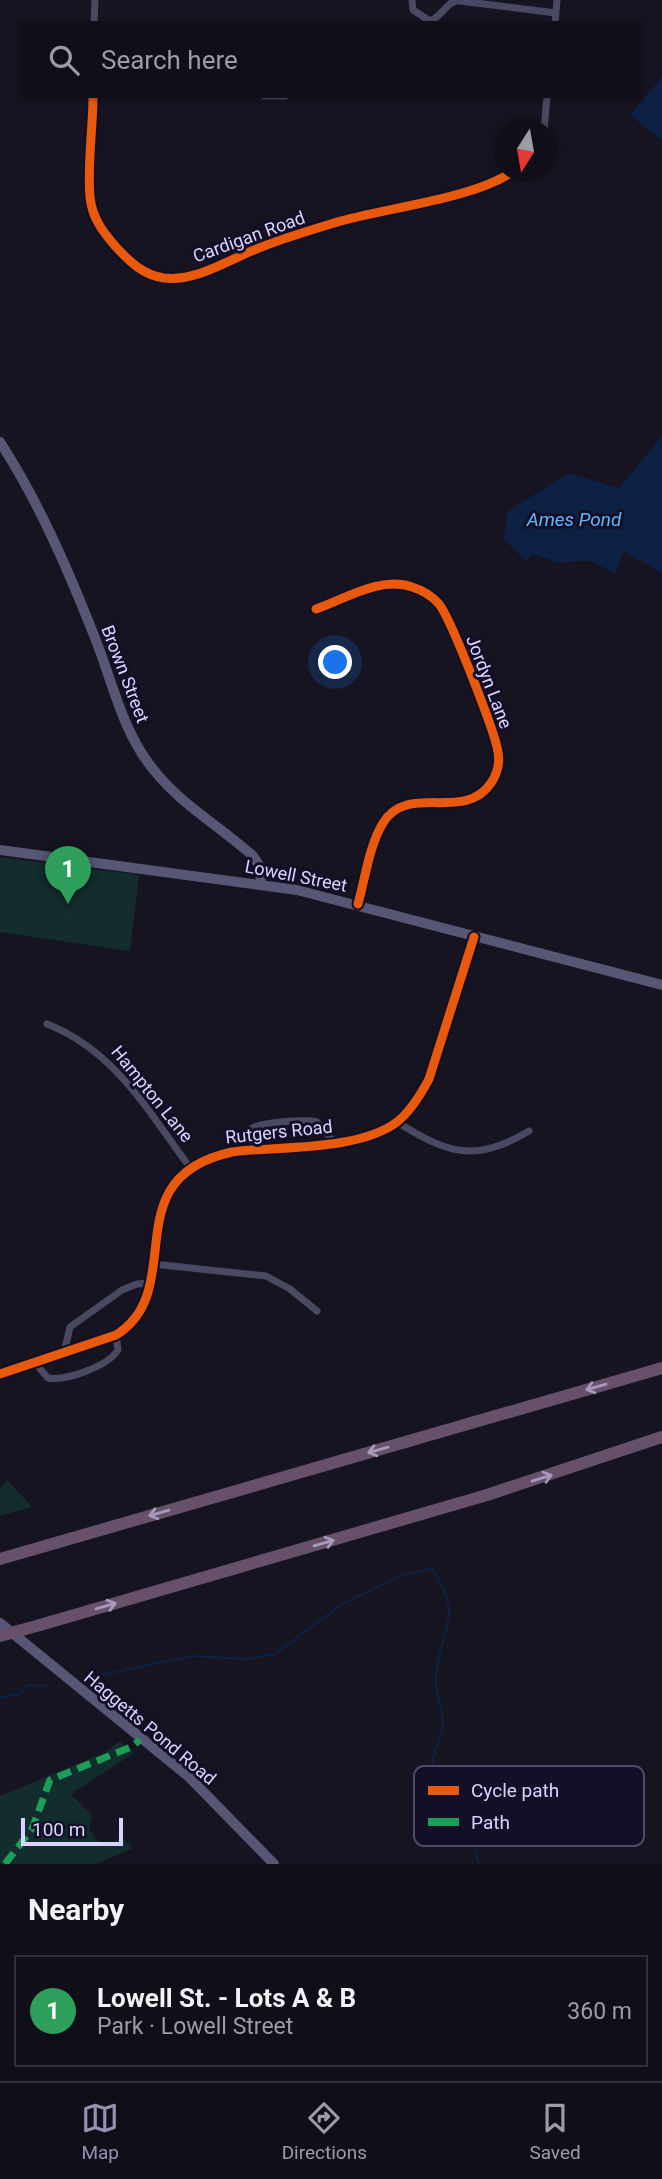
<!DOCTYPE html>
<html lang="en">
<head>
<meta charset="utf-8">
<style>
  :root { --surface:#100f19; --page:#191822; --text:#f1f3f6; --muted:#9c9ca2; --line:#302f38; --accent:#9591b1 }
  body { margin:0; font-family:Roboto,sans-serif; background:var(--page); color:var(--text) }
  .compass { position:absolute; left:494px; top:119px; width:63px; height:63px; border-radius:50%; background:var(--surface); box-shadow:0 2px 5px #0004; rotate:191deg }
  .scale { position:absolute; left:21px; bottom:18px; width:102px; box-sizing:border-box; padding-left:7px; border:4px solid #d9d4ff; border-top:0; font-size:19px; line-height:24px; white-space:nowrap; color:#d9d4ff; -webkit-text-stroke:5px #130f26; paint-order:stroke }
  .you { position:absolute; left:336px; top:663px; width:24px; height:24px; margin:-18px; border:5px solid #fff; border-radius:50%; background:#1a73e8; box-shadow:0 0 0 10px #1a73e833 }
  .badge { display:grid; place-items:center; width:46px; height:46px; border-radius:50%; background:var(--accent); color:#fff; font-size:23px; font-weight:700 }
  .pin { position:absolute; translate:-50% -58px; filter:drop-shadow(0 2px 4px #0008) }
  .pin::after { content:''; position:absolute; top:37px; width:24px; height:21px; background:inherit; clip-path:polygon(0 0,100% 0,50% 100%) }
  .list { margin:0; padding:0; list-style:none }
  h2 { display:flex; justify-content:space-between; align-items:center; height:91px; margin:0; padding:0 28px; font-size:30px }
  h2 small { font-size:23px; font-weight:400; color:var(--muted) }
  .list li { display:grid; grid-template-columns:46px 1fr auto; gap:21px; align-items:center; box-sizing:border-box; height:112px; margin:0 14px 14px; padding:0 14px; border:2px solid var(--line); border-radius:0px }
  .list b { display:block; font-size:26px; white-space:nowrap }
  .list p { margin:0; font-size:23px; white-space:nowrap; color:var(--muted) }
  .list em { font-size:23px; font-style:normal; color:var(--muted) }
  .icon { flex:none; width:38px; height:38px; fill:none; stroke:currentColor; stroke-width:2; stroke-linecap:round; stroke-linejoin:round }
  .map { position:relative; flex:none; width:662px; height:1864px; overflow:hidden }
  .search { position:absolute; background:var(--surface); box-shadow:0 2px 5px #0004; left:21px; right:21px; top:21px; height:77px; display:flex; align-items:center; gap:18px; box-sizing:border-box; padding:0 24px; border-radius:0px; color:var(--muted); font-size:26px }
  .sheet { height:217px; background:var(--surface) }
  nav { display:flex; justify-content:space-around; align-items:center; box-sizing:border-box; height:98px; border-top:2px solid var(--line); background:var(--surface); font-size:19px; color:var(--muted) }
  nav a { display:grid; justify-items:center; gap:4px }
  nav .on { color:var(--accent) }
  .map>svg:first-child { display:block }
</style>
</head>
<body>
<div class="map">
<svg width="662" height="1864" viewBox="0 0 662 1864">
  <rect width="100%" height="100%" fill="#161421"/>
  <path fill="#132c2d" d="M0,857L139,875L130,951L0,932Z
    M7,1480L32,1507L0,1516V1488Z
    M120,1741L134,1753L71,1794L92,1816L89,1828L96,1840L109,1844L122,1838L133,1848L97,1864H0V1796L106,1752Z"/>
  <path fill="#0d2144" d="M662,77V140L630,115Z
    M662,436V573L624,551L615,574L592,561L557,562L532,554L526,561L504,539L507,512L568,473L619,488Z"/>
  <g fill="none" stroke-linecap="round" stroke-linejoin="round">
    <path stroke="#0d2144" stroke-width="2" d="M81,1679L193,1656L246,1659L275,1654L342,1604L402,1575L432,1569C464,1615 441,1627 436,1675C434,1692 442,1706 443,1723C444,1739 430,1752 433,1769C436,1786 454,1798 462,1813C469,1829 474,1847 479,1864
      M0,1698L20,1694L28,1685L45,1686"/>
    <path stroke="#4a4962" stroke-width="7" d="M412,0L413,10L430,21C441,17 444,6 454,2
      M452,0L556,13
      M94,23L95,0
      M555,23L557,0
      M93,96C93,129 87,164 90,197C92,218 103,232 116,247C130,262 143,275 164,278C198,282 233,257 264,246C287,237 311,230 334,223C384,208 473,199 512,172
      M264,96H285
      M544,130L547,96
      M316,609C345,599 380,576 412,587C422,590 432,596 439,604C451,619 495,732 498,752C500,763 497,774 491,783C464,823 408,782 383,823C369,846 365,879 358,904
      M47,1024C116,1051 149,1113 191,1169
      M397,1122C448,1154 475,1163 529,1131
      M245,1150C245,1143 244,1134 251,1129C260,1122 306,1119 317,1122L334,1142
      M153,1264L266,1276L290,1289L317,1311
      M64,1353L70,1327L122,1290L137,1284L151,1283
      M35,1363L48,1378C67,1381 108,1366 118,1350L116,1335
      M0,1374L116,1335C190,1289 112,1178 232,1152C278,1146 359,1151 397,1122C411,1111 421,1094 429,1079L474,937"/>
    <path stroke="#575674" stroke-width="10" d="M0,442C39,502 69,572 95,638C113,683 122,731 153,769C181,805 220,826 253,856L260,867L261,884
      M0,850L297,890L662,985
      M0,1623L189,1777L274,1864"/>
    <path stroke="#67516a" stroke-width="12" d="M0,1559L662,1368
      M40,1625L487,1495L662,1437"/>
    <path stroke="#67516a" stroke-width="12" d="M0,1636L40,1625"/>
    <path stroke="#1a9f57" stroke-width="7" stroke-dasharray="14 7" stroke-linecap="butt" d="M5,1864L32,1829L50,1780L131,1747L140,1740"/>
    <defs>
      <path id="cycleway" d="M93,96C93,129 87,164 90,197C92,218 103,232 116,247C130,262 143,275 164,278C198,282 233,257 264,246C287,237 311,230 334,223C384,208 473,199 512,172
        M316,609C345,599 380,576 412,587C422,590 432,596 439,604C451,619 495,732 498,752C500,763 497,774 491,783C464,823 408,782 383,823C369,846 365,879 358,904
        M0,1374L116,1335C190,1289 112,1178 232,1152C278,1146 359,1151 397,1122C411,1111 421,1094 429,1079L474,937"/>
    </defs>
    <use href="#cycleway" stroke="#130f26" stroke-width="13"/>
    <use href="#cycleway" stroke="#e8590c" stroke-width="9"/>
  </g>
  <defs><path id="oneway-shaft" d="M-6 0H5M1.5-3L5.5 0L1.5 3" fill="none" stroke-width="1.6" stroke-linecap="round" stroke-linejoin="round" transform="scale(1.75)"/></defs>
  <g stroke="#a699bc">
    <use href="#oneway-shaft" transform="translate(596 1387) rotate(164)"/>
    <use href="#oneway-shaft" transform="translate(378 1450) rotate(164)"/>
    <use href="#oneway-shaft" transform="translate(542 1478) rotate(-17)"/>
    <use href="#oneway-shaft" transform="translate(159 1513) rotate(164)"/>
    <use href="#oneway-shaft" transform="translate(324 1543) rotate(-16)"/>
    <use href="#oneway-shaft" transform="translate(106 1606) rotate(-16)"/>
  </g>
  <g text-anchor="middle" stroke-width="6" stroke-linejoin="round" paint-order="stroke">
    <g font-size="18" fill="#d9d4ff" stroke="#130f26">
      <text transform="translate(249 237) rotate(-20)" y="6">Cardigan Road</text>
      <text transform="translate(125 674) rotate(69)" y="6">Brown Street</text>
      <text transform="translate(489 682) rotate(69)" y="6">Jordyn Lane</text>
      <text transform="translate(296 876) rotate(11)" y="6">Lowell Street</text>
      <text transform="translate(152 1094) rotate(51)" y="6">Hampton Lane</text>
      <text transform="translate(279 1132) rotate(-6)" y="6">Rutgers Road</text>
      <text transform="translate(150 1728) rotate(40)" y="6">Haggetts Pond Road</text>
    </g>
    <g font-size="19" font-style="italic" fill="#62b6ff" stroke="#130f26">
      <text x="574" y="526">Ames Pond</text>
    </g>
  </g>
  <rect x="414" y="1766" width="230" height="80" rx="10" fill="#130f26" stroke="#4e4a67" stroke-width="2"/>
  <rect x="428" y="1786" width="31" height="9" fill="#e8590c"/>
  <rect x="428" y="1818" width="31" height="8" fill="#1a9f57"/>
  <g font-size="19" fill="#d9d4ff">
    <text x="471" y="1797">Cycle path</text>
    <text x="471" y="1829">Path</text>
  </g>
</svg>
<svg class="compass" viewBox="-18 -18 36 36"><path d="M0-13l5 13h-10z" fill="#e53935"/><path d="M0 13l5-13h-10z" fill="#9c9ca2"/></svg>
<div class="scale">100 m</div>
<div class="you"></div>
<div class="pin badge" style="left:68px;top:904px;background:#2e9e5b">1</div>
<div class="search"><svg class="icon" aria-label="search" viewBox="0 0 24 24"><circle cx="10" cy="10" r="6"/><path d="M15 15l6 6"/></svg>Search here</div>
</div>
<section class="sheet">
<h2>Nearby<small></small></h2>
<ul class="list">
<li><span class="badge" style="background:#2e9e5b">1</span><div><b>Lowell St. - Lots A &amp; B</b><p>Park · Lowell Street</p></div><em>360 m</em></li>
</ul>
</section>
<nav>
<a class="on"><svg class="icon" aria-label="map" viewBox="0 0 24 24"><path d="M3 6l6-2 6 2 6-2v14l-6 2-6-2-6 2zM9 4v14M15 6v14"/></svg>Map</a>
<a><svg class="icon" aria-label="directions" viewBox="0 0 24 24"><path d="M12 3l9 9-9 9-9-9zM9 14v-3h6M13 9l2 2-2 2"/></svg>Directions</a>
<a><svg class="icon" aria-label="saved" viewBox="0 0 24 24"><path d="M7 4h10v16l-5-4-5 4z"/></svg>Saved</a>
</nav>
</body>
</html>
